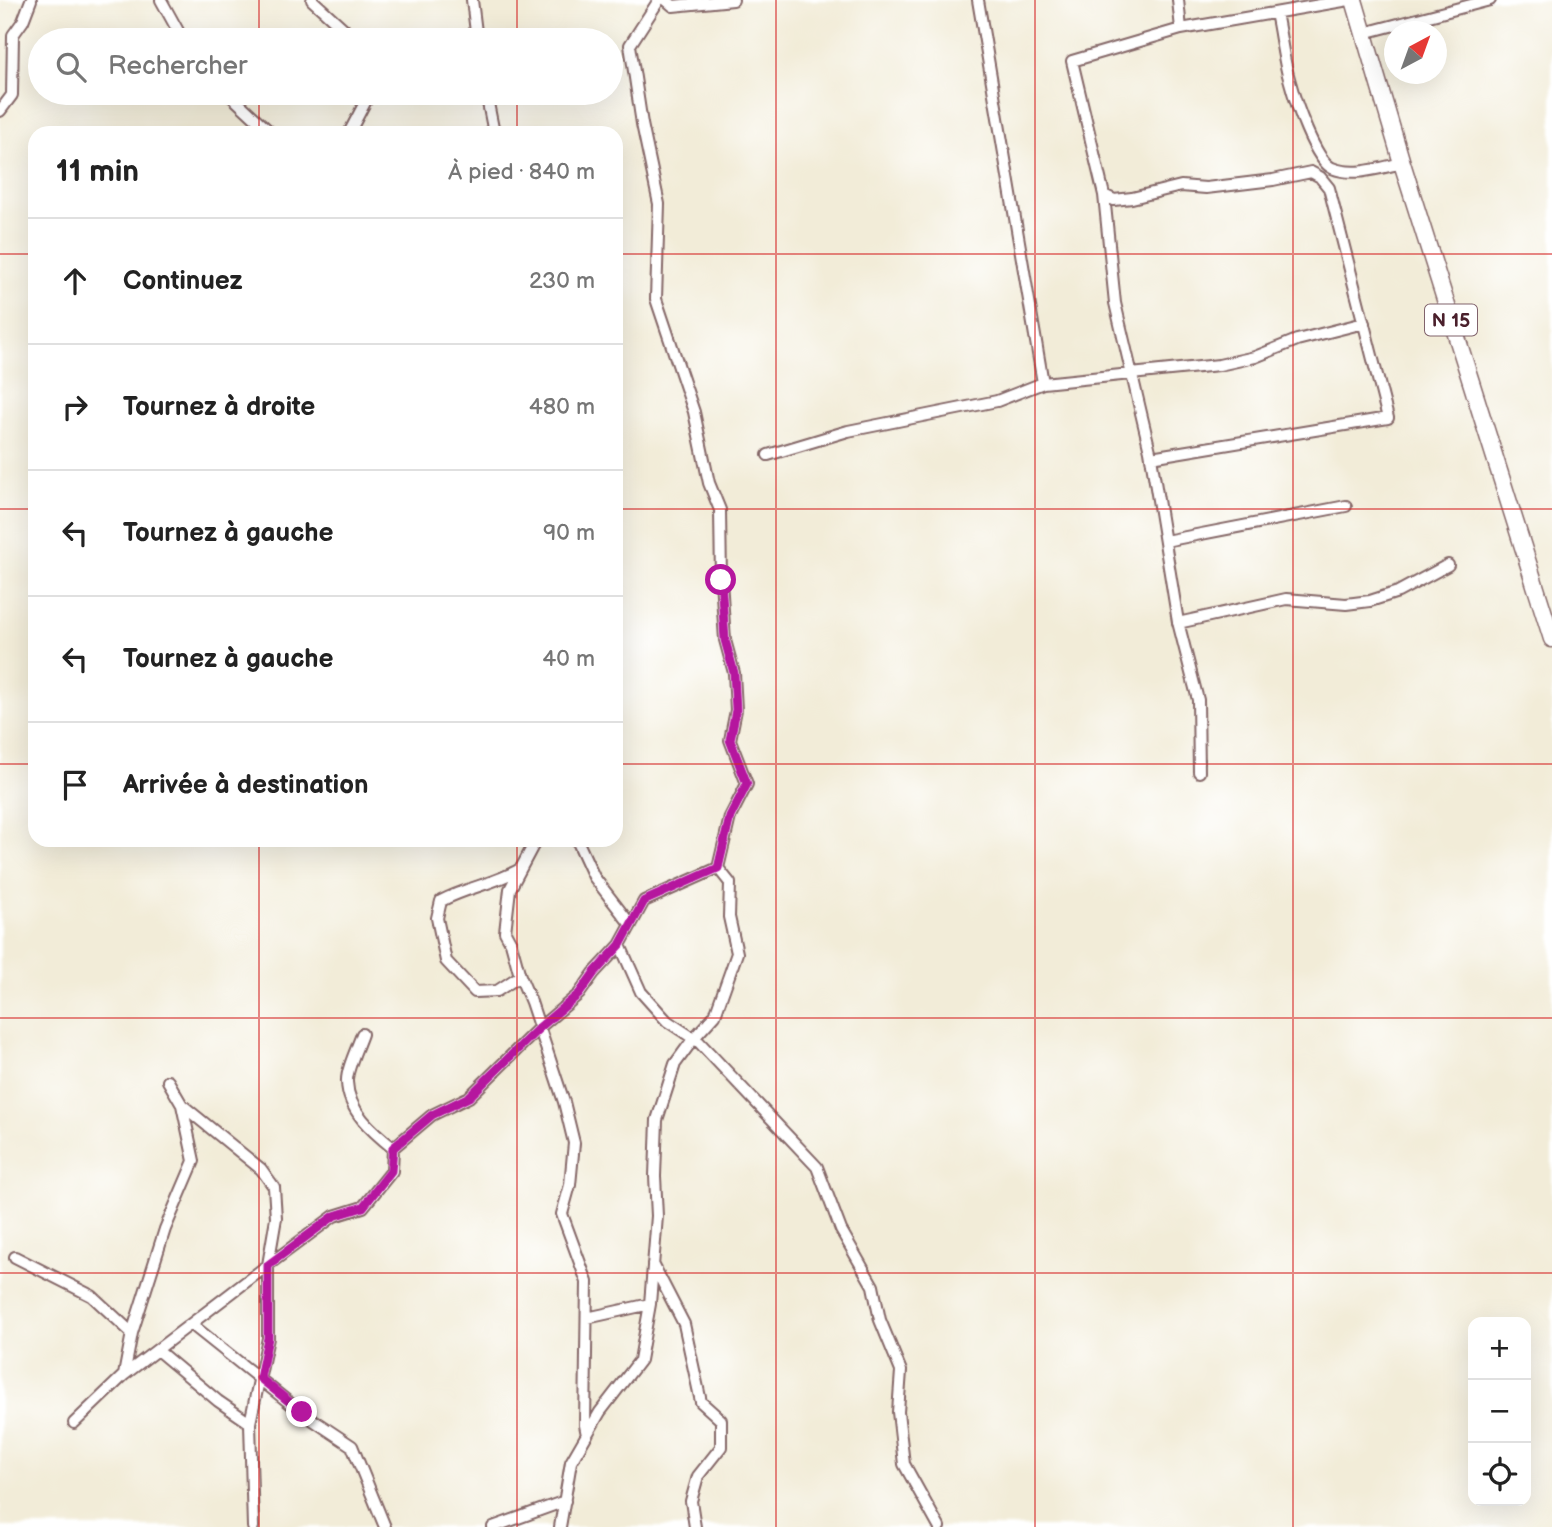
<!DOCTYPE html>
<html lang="fr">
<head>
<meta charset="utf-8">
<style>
  :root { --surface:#fff; --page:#f6f6f6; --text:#222; --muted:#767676; --line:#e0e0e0 }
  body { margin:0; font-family:"Balsamiq Sans",sans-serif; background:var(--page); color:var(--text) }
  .controls { position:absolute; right:21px; bottom:21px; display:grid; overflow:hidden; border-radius:14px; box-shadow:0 7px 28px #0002 }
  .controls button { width:63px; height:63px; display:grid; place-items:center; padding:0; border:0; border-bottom:2px solid var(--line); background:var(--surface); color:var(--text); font:35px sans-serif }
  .compass { position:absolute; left:1384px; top:21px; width:63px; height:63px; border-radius:50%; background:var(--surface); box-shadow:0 7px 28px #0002; rotate:41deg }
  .stop { position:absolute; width:21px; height:21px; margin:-16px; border:5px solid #b5179e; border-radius:50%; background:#fff }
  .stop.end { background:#b5179e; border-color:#fff; box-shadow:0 2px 7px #0008 }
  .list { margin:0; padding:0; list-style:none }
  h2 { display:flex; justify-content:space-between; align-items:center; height:91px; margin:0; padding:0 28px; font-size:30px }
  h2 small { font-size:23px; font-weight:400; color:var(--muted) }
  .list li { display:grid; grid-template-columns:46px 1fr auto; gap:21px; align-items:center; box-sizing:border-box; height:126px; padding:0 28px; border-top:2px solid var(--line) }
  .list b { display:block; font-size:26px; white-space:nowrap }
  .list em { font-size:23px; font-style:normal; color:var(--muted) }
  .icon { flex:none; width:38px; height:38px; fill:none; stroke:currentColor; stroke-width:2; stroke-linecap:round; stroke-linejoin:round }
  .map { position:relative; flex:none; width:1552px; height:1527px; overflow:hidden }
  .search { position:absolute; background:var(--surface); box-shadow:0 7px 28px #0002; left:28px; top:28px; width:595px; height:77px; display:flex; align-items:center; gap:18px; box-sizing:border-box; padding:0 24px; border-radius:38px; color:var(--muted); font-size:26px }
  .panel { position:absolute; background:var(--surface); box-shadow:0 7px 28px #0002; left:28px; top:126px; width:595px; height:721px; border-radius:21px }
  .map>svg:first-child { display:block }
</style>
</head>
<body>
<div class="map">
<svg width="1552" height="1527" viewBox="0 0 1552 1527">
  <rect width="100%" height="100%" fill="#fff"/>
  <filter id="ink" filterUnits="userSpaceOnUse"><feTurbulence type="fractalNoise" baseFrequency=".0143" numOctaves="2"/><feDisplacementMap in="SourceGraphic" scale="14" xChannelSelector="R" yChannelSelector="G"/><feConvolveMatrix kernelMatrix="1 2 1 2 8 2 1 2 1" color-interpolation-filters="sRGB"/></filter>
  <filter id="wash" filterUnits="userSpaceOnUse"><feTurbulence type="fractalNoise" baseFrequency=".00686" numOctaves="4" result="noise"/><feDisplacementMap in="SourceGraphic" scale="28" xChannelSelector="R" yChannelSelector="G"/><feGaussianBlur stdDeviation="1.57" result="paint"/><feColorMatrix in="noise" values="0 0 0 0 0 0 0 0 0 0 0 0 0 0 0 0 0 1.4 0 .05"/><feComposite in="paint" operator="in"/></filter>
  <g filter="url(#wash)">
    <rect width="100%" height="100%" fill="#f2ecd8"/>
  </g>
  <g filter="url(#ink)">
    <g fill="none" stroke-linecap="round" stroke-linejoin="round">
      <defs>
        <path id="minor" d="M161,0L183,40
          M312,0L356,40
          M472,0L477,40
          M666,0L673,6L733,0
          M978,0L1043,383
          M1178,0L1181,29
          M1276,13C1281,35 1283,60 1290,82C1295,101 1315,160 1332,168C1354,177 1380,168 1402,163
          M1364,33L1490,0
          M228,93L271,133
          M486,93L494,133
          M0,111L12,95L13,35L23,21L31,0
          M349,133L370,93
          M1104,195L1114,200L1132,198L1181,186L1206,188L1273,180L1311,172L1320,177L1329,188L1388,418L1151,457
          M768,455L848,431L997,401L1043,383L1219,365L1255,357L1297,340L1364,323
          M1165,541L1346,506
          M1178,623L1286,599L1346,604L1370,601L1398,592L1448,565
          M1199,772L1198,700L1178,622L1150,451L1115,303L1104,195L1072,61L1181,29L1349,0
          M536,840L510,889L505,932L511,943L520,976L531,1002L564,1102L574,1143L570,1185L562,1214L587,1282L585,1425L587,1435
          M577,840L594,877L631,925
          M620,945L641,992L667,1021L699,1042L817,1167L841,1230L873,1286L880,1320L901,1371L898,1412L904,1464L939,1527
          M520,976L497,991L475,992L446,961L437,918L441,901C467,887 495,884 520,869
          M362,1034C358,1046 346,1070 347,1082C348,1111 372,1131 393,1148
          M168,1081L182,1105L261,1169L274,1187L276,1218L268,1265V1338L250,1423
          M15,1257L92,1296L132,1333
          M653,1264L684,1324L701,1402L721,1420V1447L698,1476L691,1501L695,1527
          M587,1318L650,1304
          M191,1324L301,1412L352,1446L385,1527
          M157,1350L218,1401L250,1423L253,1527
          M124,1375L132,1333L165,1229L194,1161L182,1105
          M74,1423L124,1375L268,1265L334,1216L363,1207L392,1171L393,1148L432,1115L469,1097L539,1028L579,994L594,973L620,945L644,901L718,868
          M493,1527L565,1501
          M560,1527L571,1462L600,1412L640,1360L650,1304L657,1216L655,1176L657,1120L675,1064L694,1038L715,1015L737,953L729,917L730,883L718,868L730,817L747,784L730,740L736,710L734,673L725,640L721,580L720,510L709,483L694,412L656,299L659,204L642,124L630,45L659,0"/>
        <path id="primary" d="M1354,0L1402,163L1552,639"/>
      </defs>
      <use href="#minor" stroke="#856768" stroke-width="14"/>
      <use href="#primary" stroke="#856768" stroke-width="19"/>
      <use href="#minor" stroke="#fff" stroke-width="10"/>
      <use href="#primary" stroke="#fff" stroke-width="16"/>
    </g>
  </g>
  <g fill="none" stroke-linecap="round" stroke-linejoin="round" filter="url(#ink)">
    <path stroke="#b5179e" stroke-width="9" d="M302,1412L260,1378L268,1338V1265L334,1216L363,1207L391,1171L393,1148L432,1115L469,1097L539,1028L579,994L594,973L620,945L644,901L718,868L730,817L747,784L730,740L736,710L734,673L725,640L721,580"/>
  </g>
  <path fill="none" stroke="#d62828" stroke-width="2" stroke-opacity="0.55" d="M259,0V40M517,0V40M776,0V1527M1035,0V1527M1293,0V1527M259,93V133M517,93V133M0,254H35M616,254H1552M0,509H35M616,509H1552M0,764H35M616,764H1552M259,840V1527M517,840V1527M0,1018H1552M0,1273H1552"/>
  <g text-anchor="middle" stroke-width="7" stroke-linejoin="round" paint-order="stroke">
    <rect fill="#fff" stroke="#80626b" stroke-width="2" x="1425" y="304.5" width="52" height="31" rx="5"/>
    <g font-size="19" font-weight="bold" fill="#4a1f2b">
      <text x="1451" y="327">N 15</text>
    </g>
  </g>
</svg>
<div class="controls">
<button>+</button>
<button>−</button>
<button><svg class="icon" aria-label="locate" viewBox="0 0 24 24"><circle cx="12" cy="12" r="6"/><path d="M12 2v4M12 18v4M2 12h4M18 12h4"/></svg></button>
</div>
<svg class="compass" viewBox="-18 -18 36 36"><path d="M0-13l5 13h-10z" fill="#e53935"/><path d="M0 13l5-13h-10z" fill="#767676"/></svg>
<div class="stop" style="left:721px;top:580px"></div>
<div class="stop end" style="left:302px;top:1412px"></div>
<div class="search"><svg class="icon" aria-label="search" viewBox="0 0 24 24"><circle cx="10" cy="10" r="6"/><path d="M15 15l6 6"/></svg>Rechercher</div>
<section class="panel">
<h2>11 min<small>À pied · 840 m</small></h2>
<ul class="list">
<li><svg class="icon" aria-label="ahead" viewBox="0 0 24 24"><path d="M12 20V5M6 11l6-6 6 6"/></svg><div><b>Continuez</b></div><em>230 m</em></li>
<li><svg class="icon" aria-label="right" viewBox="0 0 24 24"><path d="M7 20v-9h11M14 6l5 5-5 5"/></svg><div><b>Tournez à droite</b></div><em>480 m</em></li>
<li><svg class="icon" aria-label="left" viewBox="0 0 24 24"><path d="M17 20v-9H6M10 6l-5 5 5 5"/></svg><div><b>Tournez à gauche</b></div><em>90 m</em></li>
<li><svg class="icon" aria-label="left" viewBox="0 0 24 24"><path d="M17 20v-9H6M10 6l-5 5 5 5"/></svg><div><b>Tournez à gauche</b></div><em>40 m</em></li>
<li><svg class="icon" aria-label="arrive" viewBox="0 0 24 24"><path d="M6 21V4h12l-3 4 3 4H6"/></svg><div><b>Arrivée à destination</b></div></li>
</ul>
</section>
</div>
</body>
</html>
